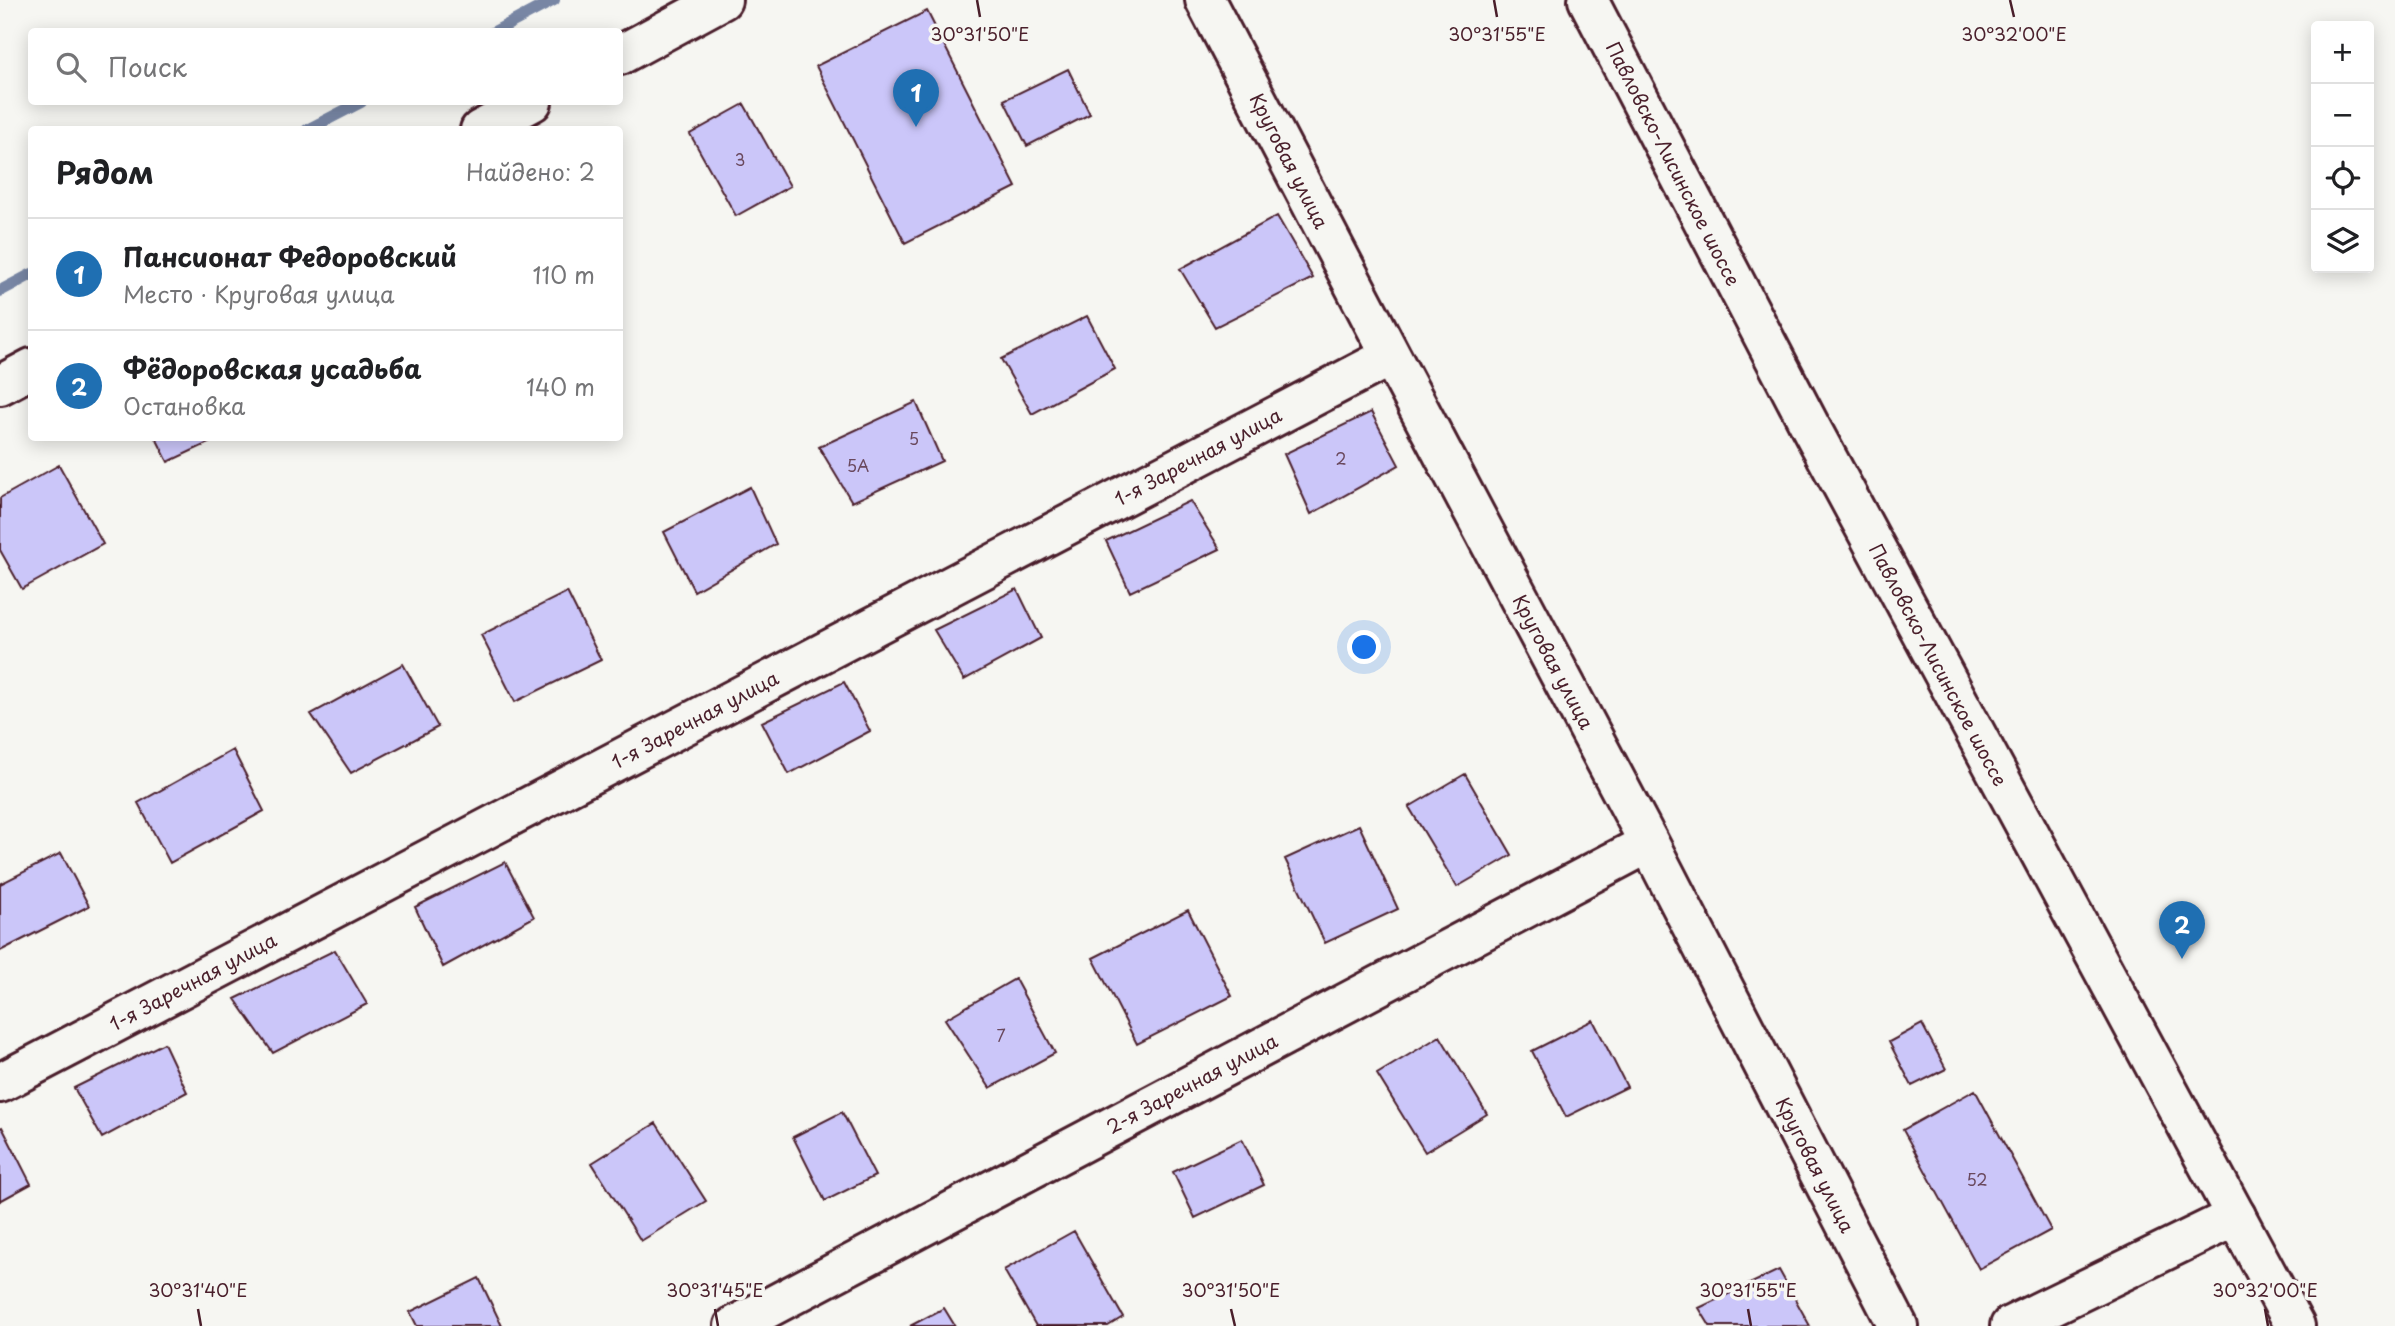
<!DOCTYPE html>
<html lang="ru">
<head>
<meta charset="utf-8">
<style>
  :root { --surface:#fff; --page:#f2f2f2; --text:#202124; --muted:#757577; --line:#e0e0e0; --accent:#1f6fb2 }
  body { margin:0; font-family:"Playpen Sans",sans-serif; background:var(--page); color:var(--text) }
  .controls { position:absolute; right:21px; top:21px; display:grid; overflow:hidden; border-radius:7px; box-shadow:0 4px 18px #0003 }
  .controls button { width:63px; height:63px; display:grid; place-items:center; padding:0; border:0; border-bottom:2px solid var(--line); background:var(--surface); color:var(--text); font:35px sans-serif }
  .you { position:absolute; left:1365px; top:648px; width:24px; height:24px; margin:-18px; border:5px solid #fff; border-radius:50%; background:#1a73e8; box-shadow:0 0 0 10px #1a73e833 }
  .badge { display:grid; place-items:center; width:46px; height:46px; border-radius:50%; background:var(--accent); color:#fff; font-size:23px; font-weight:700 }
  .pin { position:absolute; translate:-50% -58px; filter:drop-shadow(0 2px 4px #0008) }
  .pin::after { content:''; position:absolute; top:37px; width:24px; height:21px; background:inherit; clip-path:polygon(0 0,100% 0,50% 100%) }
  .list { margin:0; padding:0; list-style:none }
  h2 { display:flex; justify-content:space-between; align-items:center; height:91px; margin:0; padding:0 28px; font-size:30px }
  h2 small { font-size:23px; font-weight:400; color:var(--muted) }
  .list li { display:grid; grid-template-columns:46px 1fr auto; gap:21px; align-items:center; box-sizing:border-box; height:112px; padding:0 28px; border-top:2px solid var(--line) }
  .list b { display:block; font-size:26px; white-space:nowrap }
  .list p { margin:0; font-size:23px; white-space:nowrap; color:var(--muted) }
  .list em { font-size:23px; font-style:normal; color:var(--muted) }
  .icon { flex:none; width:38px; height:38px; fill:none; stroke:currentColor; stroke-width:2; stroke-linecap:round; stroke-linejoin:round }
  .map { position:relative; flex:none; width:2395px; height:1326px; overflow:hidden }
  .search { position:absolute; background:var(--surface); box-shadow:0 4px 18px #0003; left:28px; top:28px; width:595px; height:77px; display:flex; align-items:center; gap:18px; box-sizing:border-box; padding:0 24px; border-radius:7px; color:var(--muted); font-size:26px }
  .panel { position:absolute; background:var(--surface); box-shadow:0 4px 18px #0003; left:28px; top:126px; width:595px; height:315px; border-radius:7px }
  .map>svg:first-child { display:block }
</style>
</head>
<body>
<div class="map">
<svg width="2395" height="1326" viewBox="0 0 2395 1326">
  <rect width="100%" height="100%" fill="#f6f6f2"/>
  <filter id="ink" filterUnits="userSpaceOnUse"><feTurbulence type="fractalNoise" baseFrequency=".0143" numOctaves="2"/><feDisplacementMap in="SourceGraphic" scale="14" xChannelSelector="R" yChannelSelector="G"/><feConvolveMatrix kernelMatrix="1 2 1 2 8 2 1 2 1" color-interpolation-filters="sRGB"/></filter>
  <g filter="url(#ink)">
    <g fill="none" stroke-linecap="round" stroke-linejoin="round">
      <path stroke="#7886a4" stroke-width="12" d="M494,32L554,0
        M307,130L361,102
        M0,291L32,274"/>
    </g>
    <path fill="#cbc6f9" stroke="#4a1f2b" stroke-width="2" d="M927,11L1016,187L905,243L816,66Z
      M1068,69L1090,114L1027,146L1004,100Z
      M744,104L790,186L736,216L690,134Z
      M1277,216L1313,278L1215,327L1180,269Z
      M1087,316L1115,369L1032,414L1001,359Z
      M916,402L942,461L852,502L819,447Z
      M1371,412L1399,465L1311,514L1284,454Z
      M156,438H219L168,462Z
      M59,465L103,544L22,589L0,550V498Z
      M750,487L776,544L694,591L664,532Z
      M1190,501L1220,549L1130,592L1106,541Z
      M1017,589L1041,638L964,680L934,630Z
      M567,592L601,660L515,702L481,635Z
      M403,664L438,727L351,773L311,714Z
      M844,682L870,731L789,774L762,722Z
      M233,750L264,811L170,863L138,803Z
      M1465,774L1512,855L1457,887L1409,807Z
      M1359,825L1398,909L1325,943L1285,859Z
      M61,853L89,906L0,951V884Z
      M505,862L534,917L443,967L415,907Z
      M1188,910L1232,996L1137,1044L1093,958Z
      M335,950L367,1004L273,1053L235,999Z
      M1015,979L1055,1053L990,1088L945,1019Z
      M1593,1020L1627,1087L1566,1117L1532,1051Z
      M1922,1024L1946,1069L1912,1086L1889,1042Z
      M1440,1036L1487,1114L1425,1152L1377,1074Z
      M164,1043L187,1092L102,1138L74,1088Z
      M1975,1090L2051,1230L1979,1269L1903,1130Z
      M842,1112L875,1176L825,1201L793,1137Z
      M656,1123L706,1201L641,1241L592,1163Z
      M2,1127L31,1184L0,1201V1128Z
      M1242,1139L1264,1185L1195,1218L1173,1172Z
      M1074,1231L1123,1317L1108,1326H1036L1004,1270Z
      M1779,1270L1810,1326H1710L1699,1308Z
      M479,1278L502,1326H417L410,1312Z
      M944,1308L955,1326H910Z"/>
    <g fill="none" stroke-linecap="round" stroke-linejoin="round">
      <defs>
        <path id="minor" d="M1205,0L1391,356L1649,843L1898,1326
          M620,55L722,0
          M480,130L532,102
          M0,385L32,368
          M0,1083L1391,356
          M734,1326L1649,843
          M2010,1326L2236,1216"/>
        <path id="major" d="M1588,0L1810,426L2295,1326"/>
      </defs>
      <use href="#minor" stroke="#4a1f2b" stroke-width="44"/>
      <use href="#major" stroke="#4a1f2b" stroke-width="44"/>
      <use href="#minor" stroke="#f6f6f2" stroke-width="38"/>
      <use href="#major" stroke="#f6f6f2" stroke-width="38"/>
    </g>
  </g>
  <path fill="none" stroke="#4a1f2b" stroke-width="2.5" d="M977,0L980,17M1494,0L1497,17M2010,0L2014,17M198,1309L201,1326M715,1309L718,1326M1231,1309L1235,1326M1748,1309L1751,1326M2265,1309L2268,1326"/>
  <g text-anchor="middle" stroke-width="7" stroke-linejoin="round" paint-order="stroke">
    <g font-size="16" fill="#6a495e">
      <text x="740" y="166">3</text>
      <text x="914" y="445">5</text>
      <text x="1341" y="465">2</text>
      <text x="858" y="472">5А</text>
      <text x="1001" y="1042">7</text>
      <text x="1977" y="1186">52</text>
    </g>
    <g font-size="19" fill="#4a1f2b" stroke="#f6f6f2">
      <text transform="translate(1289 161) rotate(63)" y="7">Круговая улица</text>
      <text transform="translate(1673 164) rotate(63)" y="7">Павловско-Лисинское шоссе</text>
      <text transform="translate(1198 457) rotate(-28)" y="7">1-я Заречная улица</text>
      <text transform="translate(1553 662) rotate(62)" y="7">Круговая улица</text>
      <text transform="translate(1938 665) rotate(62)" y="7">Павловско-Лисинское шоссе</text>
      <text transform="translate(695 720) rotate(-28)" y="7">1-я Заречная улица</text>
      <text transform="translate(193 982) rotate(-28)" y="7">1-я Заречная улица</text>
      <text transform="translate(1192 1084) rotate(-28)" y="7">2-я Заречная улица</text>
      <text transform="translate(1815 1165) rotate(63)" y="7">Круговая улица</text>
    </g>
  </g>
  <g font-size="18" text-anchor="middle" fill="#4a1f2b" stroke="#f6f6f2" stroke-width="7" stroke-linejoin="round" paint-order="stroke">
    <text x="980" y="41">30°31'50"E</text>
    <text x="1497" y="41">30°31'55"E</text>
    <text x="2014" y="41">30°32'00"E</text>
    <text x="198" y="1297">30°31'40"E</text>
    <text x="715" y="1297">30°31'45"E</text>
    <text x="1231" y="1297">30°31'50"E</text>
    <text x="1748" y="1297">30°31'55"E</text>
    <text x="2265" y="1297">30°32'00"E</text>
  </g>
</svg>
<div class="controls">
<button>+</button>
<button>−</button>
<button><svg class="icon" aria-label="locate" viewBox="0 0 24 24"><circle cx="12" cy="12" r="6"/><path d="M12 2v4M12 18v4M2 12h4M18 12h4"/></svg></button>
<button><svg class="icon" aria-label="layers" viewBox="0 0 24 24"><path d="M12 4l9 5-9 5-9-5zM3 14l9 5 9-5"/></svg></button>
</div>
<div class="you"></div>
<div class="pin badge" style="left:916px;top:127px">1</div>
<div class="pin badge" style="left:2182px;top:959px">2</div>
<div class="search"><svg class="icon" aria-label="search" viewBox="0 0 24 24"><circle cx="10" cy="10" r="6"/><path d="M15 15l6 6"/></svg>Поиск</div>
<section class="panel">
<h2>Рядом<small>Найдено: 2</small></h2>
<ul class="list">
<li><span class="badge">1</span><div><b>Пансионат Федоровский</b><p>Место · Круговая улица</p></div><em>110 m</em></li>
<li><span class="badge">2</span><div><b>Фёдоровская усадьба</b><p>Остановка</p></div><em>140 m</em></li>
</ul>
</section>
</div>
</body>
</html>
